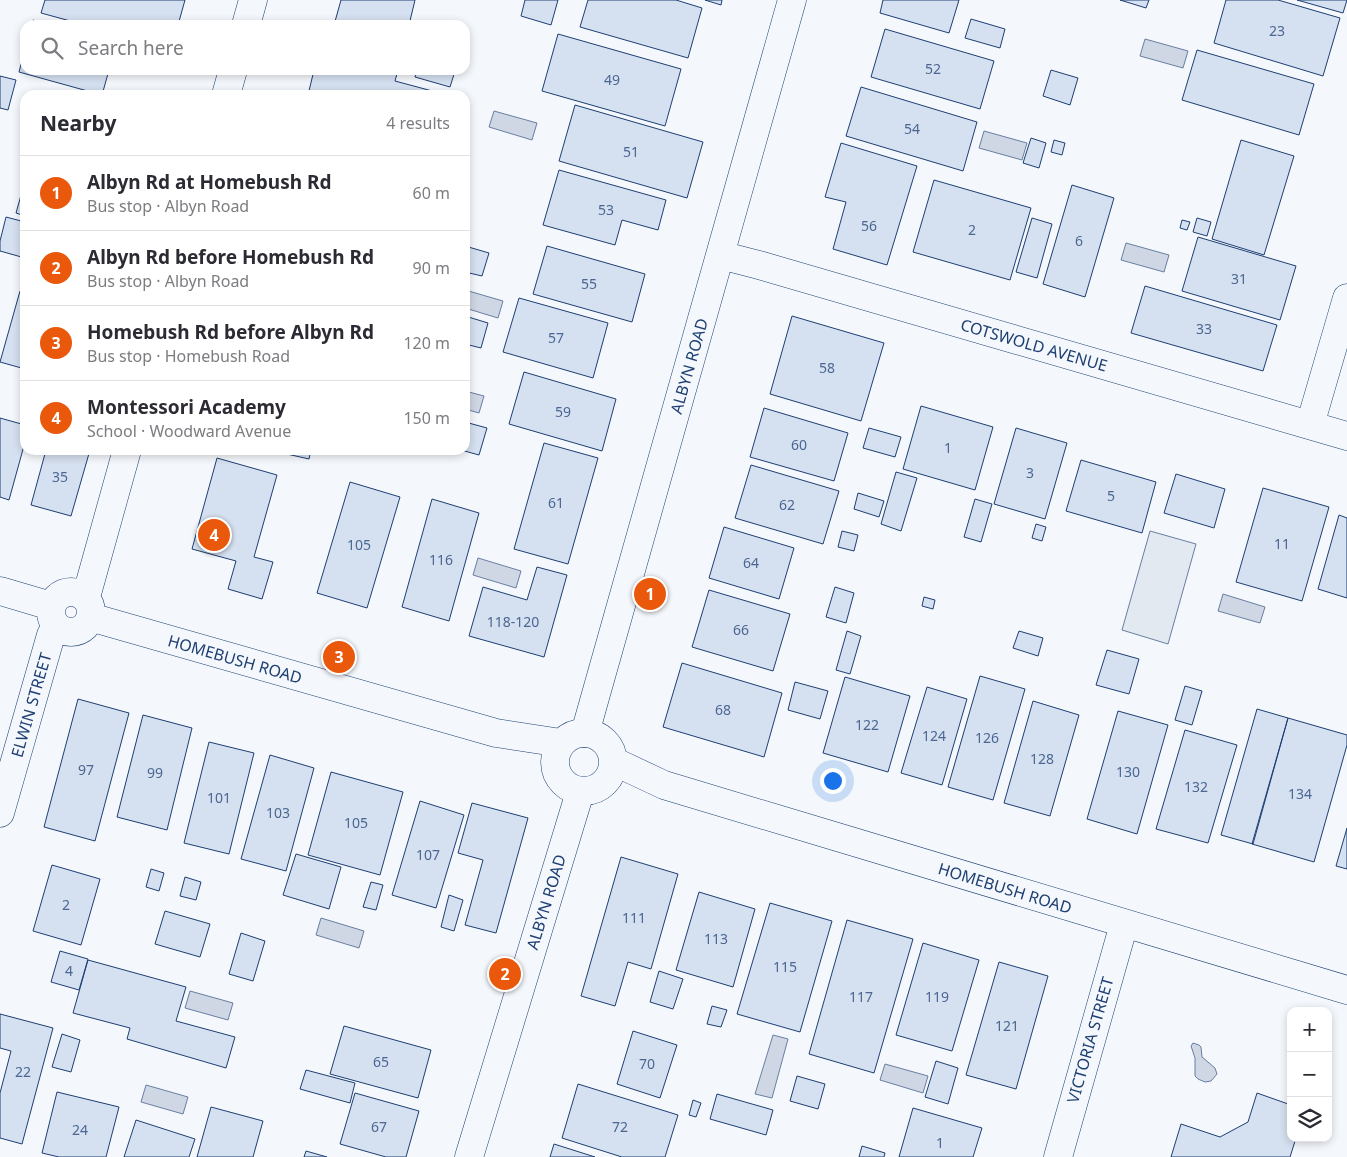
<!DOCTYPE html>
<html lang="en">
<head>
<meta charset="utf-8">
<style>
  :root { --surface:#fff; --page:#f2f2f3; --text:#2b2b33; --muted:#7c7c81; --line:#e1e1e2; --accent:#ea580c }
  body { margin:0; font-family:"Noto Sans",sans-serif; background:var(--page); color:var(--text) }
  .controls { position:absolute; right:15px; bottom:15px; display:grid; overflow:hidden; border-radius:10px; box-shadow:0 2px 8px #0003 }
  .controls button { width:45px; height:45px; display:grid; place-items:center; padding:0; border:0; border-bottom:1px solid var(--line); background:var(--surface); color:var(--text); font:25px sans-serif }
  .you { position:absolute; left:832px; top:780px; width:18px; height:18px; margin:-12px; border:4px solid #fff; border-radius:50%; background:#1a73e8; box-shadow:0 0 0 8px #1a73e833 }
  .badge { display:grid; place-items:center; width:32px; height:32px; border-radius:50%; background:var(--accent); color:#fff; font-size:16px; font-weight:700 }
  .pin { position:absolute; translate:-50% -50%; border:2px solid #fff; box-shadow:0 1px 5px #0006 }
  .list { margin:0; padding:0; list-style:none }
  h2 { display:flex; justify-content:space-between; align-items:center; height:65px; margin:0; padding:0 20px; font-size:21px }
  h2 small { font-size:16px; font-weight:400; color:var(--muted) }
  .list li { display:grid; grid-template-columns:32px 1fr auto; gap:15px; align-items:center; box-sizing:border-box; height:75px; padding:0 20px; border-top:1px solid var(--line) }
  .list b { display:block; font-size:19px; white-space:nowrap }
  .list p { margin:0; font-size:16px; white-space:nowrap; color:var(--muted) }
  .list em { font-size:16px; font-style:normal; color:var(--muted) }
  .icon { flex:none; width:28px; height:28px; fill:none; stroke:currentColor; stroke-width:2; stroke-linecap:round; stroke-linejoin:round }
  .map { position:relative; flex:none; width:1347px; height:1157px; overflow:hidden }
  .search { position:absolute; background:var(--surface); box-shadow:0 2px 8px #0003; left:20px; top:20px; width:450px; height:55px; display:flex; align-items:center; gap:12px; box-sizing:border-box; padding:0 18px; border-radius:15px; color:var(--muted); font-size:19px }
  .panel { position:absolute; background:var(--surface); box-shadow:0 2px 8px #0003; left:20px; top:90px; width:450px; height:365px; border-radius:15px }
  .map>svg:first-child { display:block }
</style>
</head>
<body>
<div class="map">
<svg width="1347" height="1157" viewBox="0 0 1347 1157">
  <rect width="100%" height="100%" fill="#f4f7fb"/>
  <path fill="#e3e9f0" stroke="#687fa3" d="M1150,531L1196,544L1168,644L1122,630Z"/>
  <path fill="#cfd7e4" stroke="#687fa3" d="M1145,39L1188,51L1183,68L1140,56Z
    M494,111L537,123L532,140L489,127Z
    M984,131L1027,143L1022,160L979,148Z
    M1126,243L1169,255L1164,272L1121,260Z
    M465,290L503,301L498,318L465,308Z
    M465,391L484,396L479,413L465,409Z
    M478,558L521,571L516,588L473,575Z
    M1223,594L1265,607L1260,623L1218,611Z
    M321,918L364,931L359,948L316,935Z
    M190,991L233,1003L228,1020L185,1008Z
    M773,1035L788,1039L772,1098L755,1094Z
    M1193,1043L1199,1045L1201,1047L1202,1057L1215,1068L1217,1074L1211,1081L1205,1082L1198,1079L1195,1076V1058L1191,1046Z
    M885,1064L928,1076L923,1093L880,1080Z
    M146,1085L188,1097L183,1114L141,1102Z"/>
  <path fill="#d5e0f0" stroke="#1d3f73" d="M45,0H185L178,25H85L41,13Z
    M341,0H415L409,25H334Z
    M525,0H558L551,25L521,16Z
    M588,0H676L702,8L688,58L580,27Z
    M705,0H722L721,5Z
    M883,0H959L949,33L880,13Z
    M1120,0H1149L1146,8Z
    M1226,0H1278L1340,18L1323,76L1214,43Z
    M1297,0H1347L1343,13Z
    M971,19L1005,29L1000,48L965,38Z
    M33,20L50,25H32Z
    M885,29L994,61L980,109L871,77Z
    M558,34L681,69L665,126L542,91Z
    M25,49V70H109L102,95L19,72Z
    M1197,50L1314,84L1299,135L1182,100Z
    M314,70H398L395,81L436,92L435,95H308Z
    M417,70H452L455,71L450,87L415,77Z
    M1051,70L1078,78L1070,105L1043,96Z
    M0,76L16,80L8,110L0,108Z
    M861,87L977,122L963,171L846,136Z
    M575,105L703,142L687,198L559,161Z
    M1031,138L1046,143L1039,168L1023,163Z
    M1054,140L1065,143L1062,155L1051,152Z
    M1241,140L1294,156L1264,255L1212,239Z
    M841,143L917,166L887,265L833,249L846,202L825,197Z
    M559,170L666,200L658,230L622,220L615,245L543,225Z
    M934,180L1031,208L1010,280L913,252Z
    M25,181V216L16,213Z
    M1072,185L1114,198L1085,297L1043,284Z
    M6,217L25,222V258L0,251V241Z
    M1032,218L1052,224L1037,278L1016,272Z
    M1197,218L1211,222L1207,236L1193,232Z
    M1182,220L1190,222L1187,230L1180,228Z
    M1198,237L1296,266L1280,320L1182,291Z
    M465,246L489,253L482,276L465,272Z
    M547,246L645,274L632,322L533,294Z
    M1145,286L1277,325L1263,371L1131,333Z
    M20,291L25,292V369L0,362Z
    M519,298L608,323L593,378L503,352Z
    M465,316L488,323L481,348L465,344Z
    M792,316L884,343L861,421L770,394Z
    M524,372L616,399L602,451L509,424Z
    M921,406L993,427L975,490L903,469Z
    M764,408L848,433L834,481L750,457Z
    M0,418L25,425V442L9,500L0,497Z
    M465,422L487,428L479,455L461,450H465Z
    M869,428L901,437L895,457L863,448Z
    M1016,428L1067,443L1045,519L994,504Z
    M544,443L598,458L568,564L514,549Z
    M46,450H90L71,516L31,505Z
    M278,450H311L309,459L278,452Z
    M217,458L277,475L254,557L273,562L262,599L228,589L236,561L192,549Z
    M1081,460L1156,482L1142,533L1066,511Z
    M751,465L839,491L823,544L735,518Z
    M896,472L917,478L901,531L881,524Z
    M1176,474L1225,489L1214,528L1164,513Z
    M350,482L400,497L367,608L317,593Z
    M1263,488L1329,507L1302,601L1236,582Z
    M858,493L884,501L879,517L854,509Z
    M432,499L479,513L449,621L402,607Z
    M975,499L992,504L981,542L964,537Z
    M1339,515L1347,518V598L1318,589Z
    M1036,524L1046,527L1042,541L1032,538Z
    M724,527L794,548L779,599L709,578Z
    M842,531L858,535L854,551L838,547Z
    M537,567L567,575L544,657L469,636L483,587L527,600Z
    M835,587L854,593L846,623L826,617Z
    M709,590L790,614L773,671L692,647Z
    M924,597L935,600L933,609L922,606Z
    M847,631L861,636L850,674L836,670Z
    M1019,631L1043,638L1038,656L1013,648Z
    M1107,650L1139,659L1129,694L1096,685Z
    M682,663L782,693L764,757L663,727Z
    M980,676L1025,689L993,800L948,787Z
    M845,677L910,696L888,772L823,753Z
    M795,682L828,691L820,719L788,710Z
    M1185,686L1202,691L1192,725L1175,720Z
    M927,687L967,699L942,785L901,773Z
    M78,699L129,713L95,841L44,827Z
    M1033,701L1079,715L1050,816L1004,803Z
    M1257,709L1288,718L1253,844L1221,835Z
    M1118,711L1168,725L1137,834L1087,819Z
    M143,715L192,728L167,830L117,817Z
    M1288,718L1347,735V745L1314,862L1252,844Z
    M1185,730L1237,745L1208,843L1156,829Z
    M209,742L254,753L229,854L184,843Z
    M270,755L314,768L286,871L241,859Z
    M331,772L403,792L380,875L308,855Z
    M420,801L464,815L436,908L392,895Z
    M472,803L528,818L496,933L465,925L483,860L458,853Z
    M1347,828V869L1336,866Z
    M296,854L341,867L329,909L283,895Z
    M621,857L678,874L651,969L628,962L615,1006L581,996Z
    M52,865L100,879L81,945L33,931Z
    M151,869L164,873L159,891L146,887Z
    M185,877L201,882L196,900L180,896Z
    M371,882L383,885L376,910L363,907Z
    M699,892L755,909L733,987L676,970Z
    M449,895L463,900L454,931L441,927Z
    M770,903L832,921L800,1032L737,1014Z
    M165,911L210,924L200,957L155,944Z
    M847,920L913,939L874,1073L809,1054Z
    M241,933L265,941L253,981L229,974Z
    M923,943L979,960L952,1051L896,1035Z
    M60,951L88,959L79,990L51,982Z
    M88,960L186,987L176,1021L235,1037L226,1068L127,1039L130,1028L73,1013Z
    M999,962L1048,976L1016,1089L966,1075Z
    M659,971L683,979L673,1009L650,1002Z
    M712,1006L727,1010L721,1027L707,1024Z
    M0,1014L53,1028L22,1144L0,1138V1093L11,1051L0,1048Z
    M344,1026L431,1050L418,1098L330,1074Z
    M633,1031L677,1045L660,1098L617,1084Z
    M62,1034L80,1040L71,1072L52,1067Z
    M936,1061L958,1068L948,1104L925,1097Z
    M306,1070L355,1083L350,1103L300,1089Z
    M797,1076L825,1084L818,1109L790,1101Z
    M578,1084L678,1115L665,1157H622L562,1138Z
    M57,1092L119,1107L106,1157H59L42,1153Z
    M355,1093L419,1111L406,1157H386L340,1144Z
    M1257,1093L1291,1105V1138H1296L1290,1157H1171L1181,1124L1220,1137L1248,1122Z
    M717,1094L773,1110L766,1135L710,1119Z
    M693,1100L701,1103L696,1117L689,1115Z
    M211,1107L263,1121L253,1157H197Z
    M913,1108L982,1128L973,1157H899Z
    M136,1120L195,1139L189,1157H124Z
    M554,1144L595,1157H550Z
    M862,1146L885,1153L884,1157H859Z
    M306,1151L327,1157H304Z"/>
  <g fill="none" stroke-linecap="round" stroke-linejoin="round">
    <defs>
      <path id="minor" d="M246,25L253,0
        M226,95L233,70
        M720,255L759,265L1347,436
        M1310,425L1347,298
        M83,596L88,590L127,450
        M585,733L792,0
        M0,813L51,635L58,628
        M469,1157L580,792
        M1058,1157L1124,924"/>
      <path id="major" d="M0,591L51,606
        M51 612a20 20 0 1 1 40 0a20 20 0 1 1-40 0Z
        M90,617L496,733L561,743
        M555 762a29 29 0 1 1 58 0a29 29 0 1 1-58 0Z
        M613,761L664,785L1347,990"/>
    </defs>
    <use href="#minor" stroke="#1d3f73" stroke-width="29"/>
    <use href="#major" stroke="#1d3f73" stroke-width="29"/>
    <use href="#minor" stroke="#f4f7fb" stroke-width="28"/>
    <use href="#major" stroke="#f4f7fb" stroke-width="28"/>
  </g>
  <g text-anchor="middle" stroke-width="4" stroke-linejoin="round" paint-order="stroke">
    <g font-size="14" fill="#4b6792">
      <text x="1277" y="36">23</text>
      <text x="933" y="74">52</text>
      <text x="612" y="85">49</text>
      <text x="912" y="134">54</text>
      <text x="631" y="157">51</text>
      <text x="606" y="215">53</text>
      <text x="869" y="231">56</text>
      <text x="972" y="235">2</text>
      <text x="1079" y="246">6</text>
      <text x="1239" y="284">31</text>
      <text x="589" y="289">55</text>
      <text x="1204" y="334">33</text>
      <text x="556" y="343">57</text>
      <text x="827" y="373">58</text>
      <text x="563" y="417">59</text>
      <text x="799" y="450">60</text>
      <text x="948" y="453">1</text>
      <text x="1030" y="478">3</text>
      <text x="60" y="482">35</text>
      <text x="1111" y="501">5</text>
      <text x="556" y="508">61</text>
      <text x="787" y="510">62</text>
      <text x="1282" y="549">11</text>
      <text x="359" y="550">105</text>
      <text x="441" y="565">116</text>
      <text x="751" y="568">64</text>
      <text x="513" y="627">118-120</text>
      <text x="741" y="635">66</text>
      <text x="723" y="715">68</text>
      <text x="867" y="730">122</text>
      <text x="934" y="741">124</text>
      <text x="987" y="743">126</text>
      <text x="1042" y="764">128</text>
      <text x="86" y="775">97</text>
      <text x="1128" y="777">130</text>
      <text x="155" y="778">99</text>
      <text x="1196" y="792">132</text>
      <text x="1300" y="799">134</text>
      <text x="219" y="803">101</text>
      <text x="278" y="818">103</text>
      <text x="356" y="828">105</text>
      <text x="428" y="860">107</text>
      <text x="66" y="910">2</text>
      <text x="634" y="923">111</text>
      <text x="716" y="944">113</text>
      <text x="785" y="972">115</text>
      <text x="69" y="976">4</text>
      <text x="861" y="1002">117</text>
      <text x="937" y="1002">119</text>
      <text x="1007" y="1031">121</text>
      <text x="381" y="1067">65</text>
      <text x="647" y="1069">70</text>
      <text x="23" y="1077">22</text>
      <text x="379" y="1132">67</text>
      <text x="620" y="1132">72</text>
      <text x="80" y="1135">24</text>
      <text x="940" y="1148">1</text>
    </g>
    <g font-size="16" fill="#1d3f73" stroke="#f4f7fb">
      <text transform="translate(1034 345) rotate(16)" y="6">COTSWOLD AVENUE</text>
      <text transform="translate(689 366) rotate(-74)" y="6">ALBYN ROAD</text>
      <text transform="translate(235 659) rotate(16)" y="6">HOMEBUSH ROAD</text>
      <text transform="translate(31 705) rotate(-74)" y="6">ELWIN STREET</text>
      <text transform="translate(1005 888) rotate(17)" y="6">HOMEBUSH ROAD</text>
      <text transform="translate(546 902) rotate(-73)" y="6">ALBYN ROAD</text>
      <text transform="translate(1090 1040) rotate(-74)" y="6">VICTORIA STREET</text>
    </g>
  </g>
</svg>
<div class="controls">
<button>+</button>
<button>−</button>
<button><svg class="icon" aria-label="layers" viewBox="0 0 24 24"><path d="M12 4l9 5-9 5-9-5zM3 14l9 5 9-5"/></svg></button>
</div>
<div class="you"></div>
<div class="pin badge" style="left:650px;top:594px">1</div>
<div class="pin badge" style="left:505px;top:974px">2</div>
<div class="pin badge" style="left:339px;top:657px">3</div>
<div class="pin badge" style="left:214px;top:535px">4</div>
<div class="search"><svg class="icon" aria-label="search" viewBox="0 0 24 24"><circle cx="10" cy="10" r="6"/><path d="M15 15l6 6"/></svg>Search here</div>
<section class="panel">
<h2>Nearby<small>4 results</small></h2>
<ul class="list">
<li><span class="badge">1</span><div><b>Albyn Rd at Homebush Rd</b><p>Bus stop · Albyn Road</p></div><em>60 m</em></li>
<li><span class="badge">2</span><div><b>Albyn Rd before Homebush Rd</b><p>Bus stop · Albyn Road</p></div><em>90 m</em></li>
<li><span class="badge">3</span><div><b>Homebush Rd before Albyn Rd</b><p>Bus stop · Homebush Road</p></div><em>120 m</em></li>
<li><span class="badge">4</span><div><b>Montessori Academy</b><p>School · Woodward Avenue</p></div><em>150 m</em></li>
</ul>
</section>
</div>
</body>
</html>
